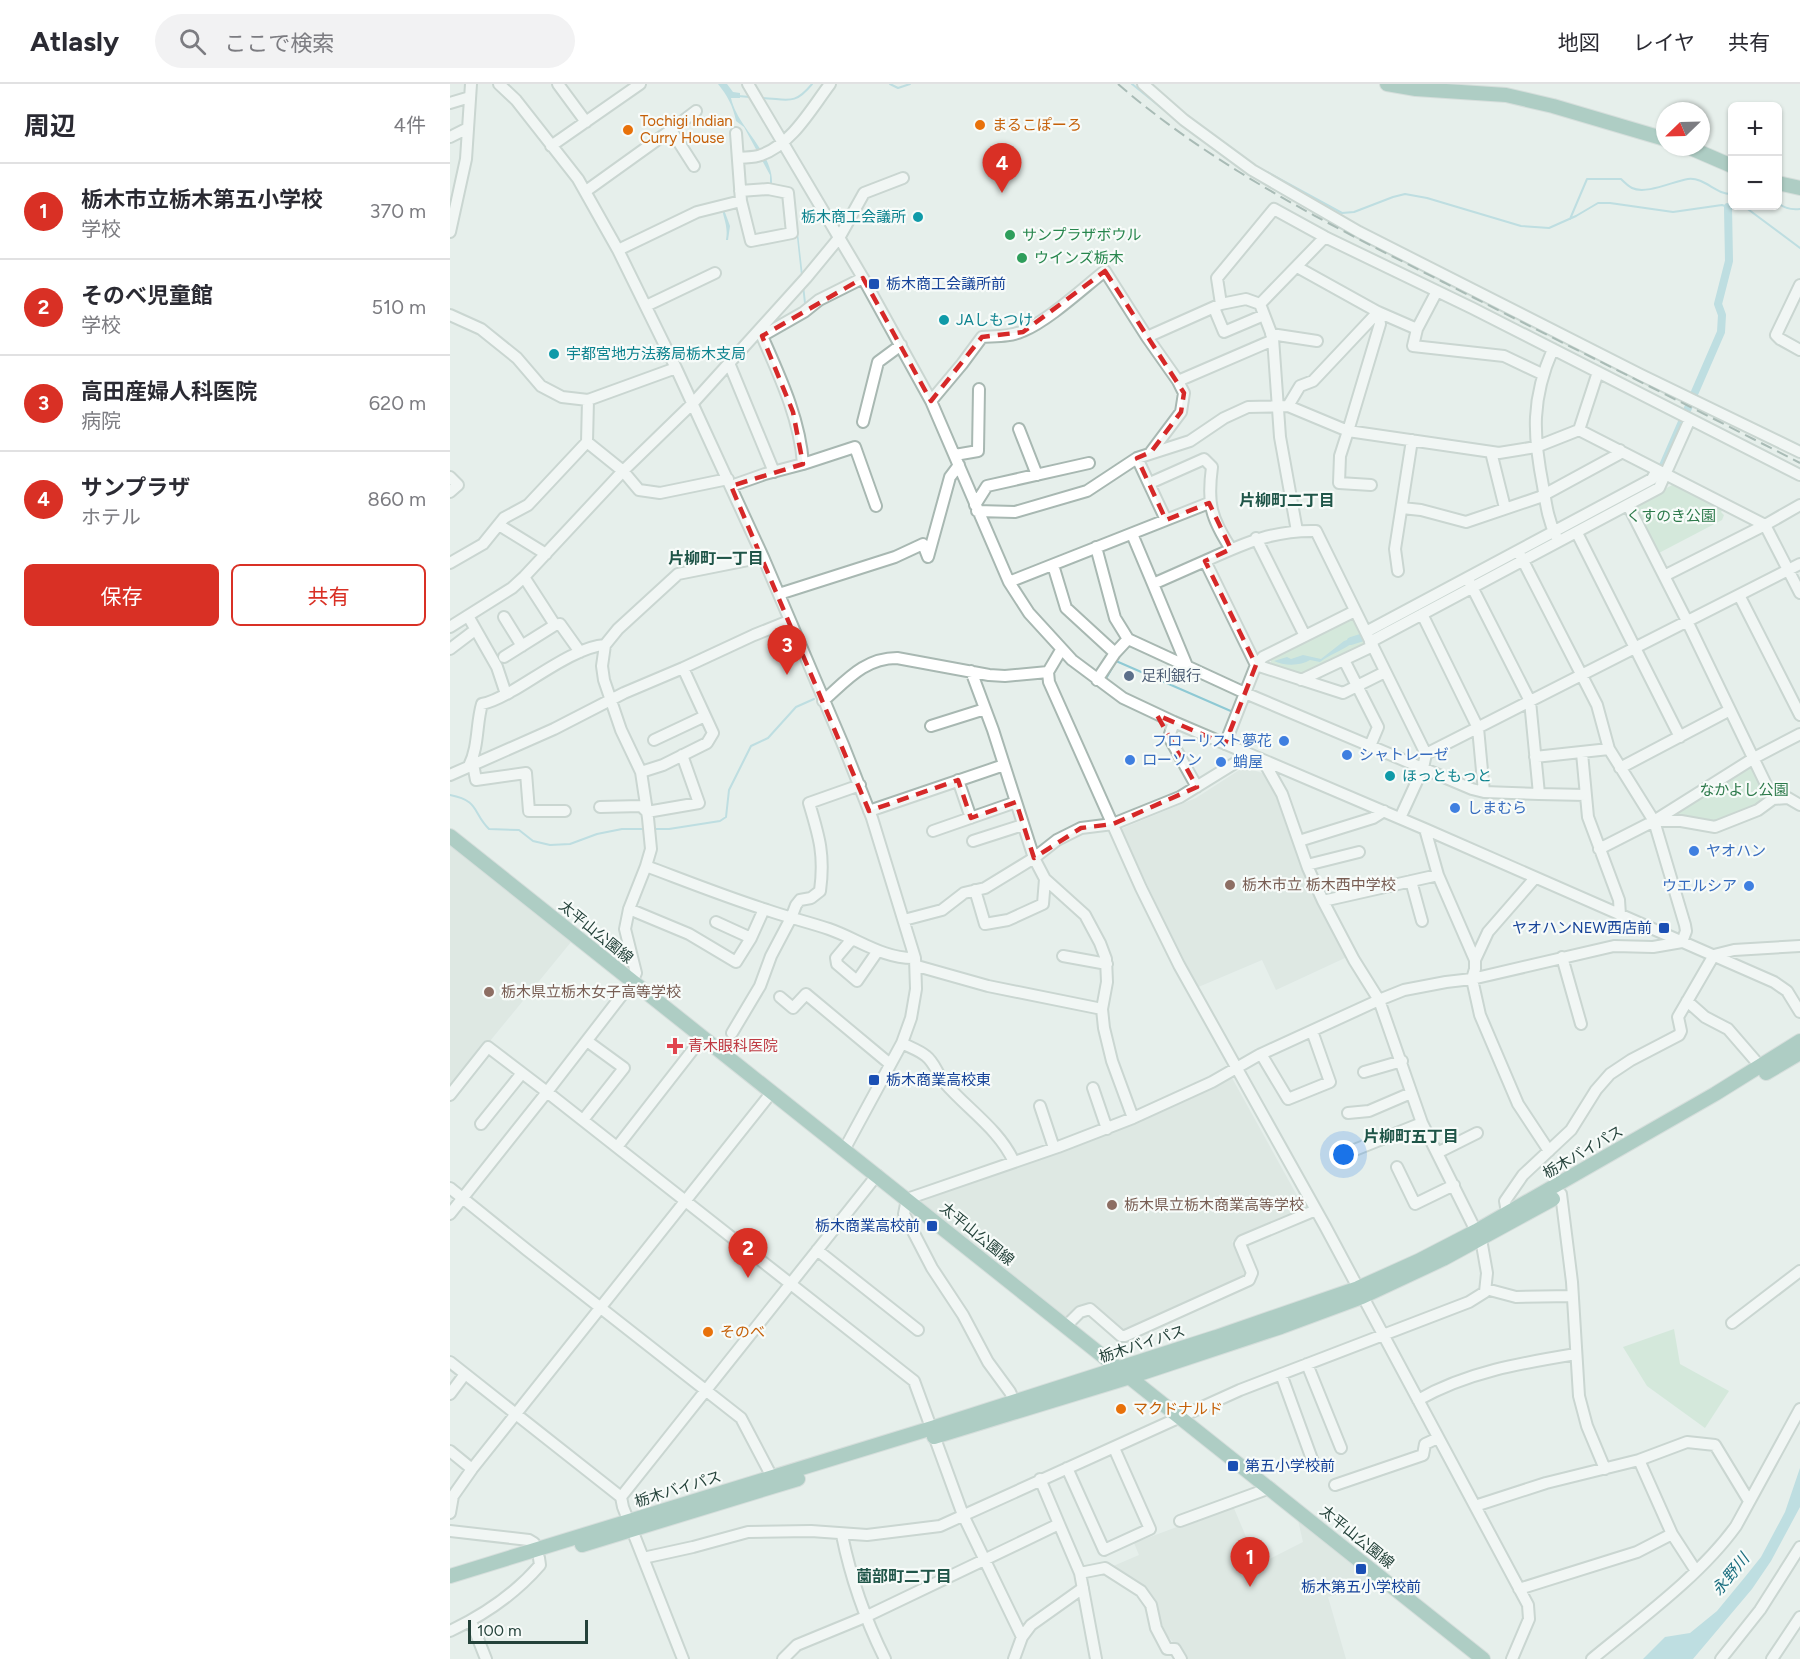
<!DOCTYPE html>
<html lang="ja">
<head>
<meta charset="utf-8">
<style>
  :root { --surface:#fff; --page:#f2f2f3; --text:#2b2b33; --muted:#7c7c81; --line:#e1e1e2; --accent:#d93025 }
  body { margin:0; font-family:Figtree,"Noto Sans JP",sans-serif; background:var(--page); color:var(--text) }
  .controls { position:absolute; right:18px; top:18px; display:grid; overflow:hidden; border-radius:9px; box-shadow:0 2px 4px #0004 }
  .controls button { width:54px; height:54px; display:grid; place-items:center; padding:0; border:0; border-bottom:2px solid var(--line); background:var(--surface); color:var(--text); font:30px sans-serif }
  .compass { position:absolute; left:1206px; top:18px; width:54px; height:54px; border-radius:50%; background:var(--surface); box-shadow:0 2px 4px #0004; rotate:247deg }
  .scale { position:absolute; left:18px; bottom:15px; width:120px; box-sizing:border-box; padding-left:6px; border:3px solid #24423a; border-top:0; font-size:16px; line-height:21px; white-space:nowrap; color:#24423a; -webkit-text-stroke:4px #f7fbf9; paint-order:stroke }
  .you { position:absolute; left:894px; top:1071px; width:21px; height:21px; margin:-15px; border:4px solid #fff; border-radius:50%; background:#1a73e8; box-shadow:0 0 0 9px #1a73e833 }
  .badge { display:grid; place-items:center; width:39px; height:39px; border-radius:50%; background:var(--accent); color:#fff; font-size:20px; font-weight:700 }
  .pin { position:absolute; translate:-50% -50px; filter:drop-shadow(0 2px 3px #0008) }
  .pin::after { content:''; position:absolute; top:32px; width:21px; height:18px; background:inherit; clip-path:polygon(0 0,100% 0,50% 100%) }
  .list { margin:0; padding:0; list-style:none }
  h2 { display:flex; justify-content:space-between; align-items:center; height:78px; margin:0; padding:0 24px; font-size:26px }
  h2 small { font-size:20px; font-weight:400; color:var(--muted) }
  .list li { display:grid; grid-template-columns:39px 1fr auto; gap:18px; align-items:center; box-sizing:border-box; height:96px; padding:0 24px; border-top:2px solid var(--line) }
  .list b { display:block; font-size:22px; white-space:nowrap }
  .list p { margin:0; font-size:20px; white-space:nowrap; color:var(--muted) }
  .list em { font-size:20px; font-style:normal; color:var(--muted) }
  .actions { display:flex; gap:12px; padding:18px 24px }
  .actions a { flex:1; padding:14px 0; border:2px solid var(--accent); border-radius:9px; text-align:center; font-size:21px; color:var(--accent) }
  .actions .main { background:var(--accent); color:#fff }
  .icon { flex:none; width:33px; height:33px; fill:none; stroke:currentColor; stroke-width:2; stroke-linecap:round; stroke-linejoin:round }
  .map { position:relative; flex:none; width:1350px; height:1575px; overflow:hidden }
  header { display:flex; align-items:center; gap:36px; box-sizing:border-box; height:84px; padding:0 30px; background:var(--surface); border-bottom:2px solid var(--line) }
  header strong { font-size:28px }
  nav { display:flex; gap:33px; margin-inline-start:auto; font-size:21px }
  .search { width:420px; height:54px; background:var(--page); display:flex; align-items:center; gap:15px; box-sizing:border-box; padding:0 21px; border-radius:33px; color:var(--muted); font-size:22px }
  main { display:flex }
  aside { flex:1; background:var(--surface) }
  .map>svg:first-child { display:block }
</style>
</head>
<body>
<header>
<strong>Atlasly</strong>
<div class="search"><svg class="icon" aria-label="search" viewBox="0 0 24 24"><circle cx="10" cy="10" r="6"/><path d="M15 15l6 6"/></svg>ここで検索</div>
<nav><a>地図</a><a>レイヤ</a><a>共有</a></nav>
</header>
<main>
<aside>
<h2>周辺<small>4件</small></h2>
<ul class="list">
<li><span class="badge">1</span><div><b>栃木市立栃木第五小学校</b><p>学校</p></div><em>370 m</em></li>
<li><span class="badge">2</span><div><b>そのべ児童館</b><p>学校</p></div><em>510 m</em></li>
<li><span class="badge">3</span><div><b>高田産婦人科医院</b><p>病院</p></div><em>620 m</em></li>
<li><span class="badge">4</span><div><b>サンプラザ</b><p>ホテル</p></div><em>860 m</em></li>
</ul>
<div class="actions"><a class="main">保存</a><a>共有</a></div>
</aside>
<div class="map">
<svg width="1350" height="1575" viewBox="0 0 1350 1575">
  <rect width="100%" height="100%" fill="#e6efeb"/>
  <path fill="#d4dfda" d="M794,683L818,691L854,784L897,873L826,906L812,876L746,904L671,745L746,714Z
    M0,761L121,858L0,1006Z
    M782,994L855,1126L782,1157L797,1192L675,1249L638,1219L616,1235L466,1115L652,1051Z
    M783,1422L808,1481L853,1458L848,1436L928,1498L878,1513L896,1575H736L728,1563L717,1552L699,1509L661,1483L689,1471L684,1459Z"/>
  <path fill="#bfe0c8" d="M1224,400L1274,424L1271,428L1274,431L1272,436L1207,470L1185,425L1187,420Z
    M898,535L906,538L918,562L855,593L821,580V573Z
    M1299,682L1303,683L1317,713L1304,722L1263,739L1223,733L1222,729Z
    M1224,1245L1230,1280L1279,1307L1255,1344L1197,1302L1173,1263Z"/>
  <path fill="#8ec9d4" d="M268,0H277L283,8L290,9V14H281C287,43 323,68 322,99L343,105L356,219H354L342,107L314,101L273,123L280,142L278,156H276C279,139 271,132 272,118L314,99H320V91L294,43L286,37C283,22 277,11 268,0Z
    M900,555L901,560C891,567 879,571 870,578L860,576C851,582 834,582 824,577L837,573L841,575L853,571L871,575L894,557Z
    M1350,1384V1423L1321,1477L1302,1505L1243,1575H1193L1215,1553L1240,1549L1267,1527L1295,1493L1311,1473L1335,1428Z"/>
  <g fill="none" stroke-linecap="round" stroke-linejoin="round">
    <path stroke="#8ec9d4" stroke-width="2" d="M440,0L448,4L460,0
      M682,0L719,30
      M288,12L300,13
      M312,14C338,15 344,22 362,0
      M817,88L892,129L904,128L943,113L955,110L977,114L1071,142L1099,144L1126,132L1148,119H1160L1223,128L1272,121L1278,123H1295L1350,164
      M1328,119C1334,124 1342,126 1350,125
      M1120,135L1137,95H1171C1174,98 1178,102 1182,104C1196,111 1224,97 1238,95C1255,93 1266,111 1282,110
      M657,593L666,577L783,628
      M0,711C30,717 22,728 39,745L69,746L83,757L100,761L120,760L147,750L172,745H194
      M203,745H219L270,737L276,733L279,706L301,662L318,654L346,623L364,615"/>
    <path stroke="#8ec9d4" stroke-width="8" d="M1112,450L1205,400L1271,248L1272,231L1268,220L1279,177L1278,123
      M1019,499L1074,470
      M901,557L923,550"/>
    <defs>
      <path id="minor" d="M49,0L66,16L128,95L168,166L226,284L313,473L394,663L422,734L465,874L466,905L461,934L452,959L394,1066
        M108,0L136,38
        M298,0L413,194L481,317L559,498L579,529L622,576L673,614L724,638L975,745L1324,898L1337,907L1350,928
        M693,0L734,36L802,86L909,148L1191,291L1350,368
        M0,19L20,13
        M221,46L246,27
        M286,49L291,117L301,157L342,149L338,109L318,105L290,107
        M0,53L18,44
        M101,62L190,0
        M288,74C295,73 304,74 311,71C342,60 361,25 380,0
        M136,107L221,46L244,82
        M0,148L16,75L21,0
        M168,166L247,128L291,117
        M847,183L928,228L967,245
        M1350,201L1326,251L1330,255L1350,266
        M987,207L967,245L963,262L1054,272L1092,290
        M771,220L767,194L824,125L875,153L1022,224L1350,391
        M810,220L875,153
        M196,222L265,189
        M764,224L774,248L814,231
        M0,231L31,245L67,274L91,302L112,313L138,316L226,284
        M308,248L312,252L354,228L369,216L413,194
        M821,250L867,257
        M697,253L728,297L734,309L731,328L701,368
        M1103,265C1081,315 1083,351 1093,402C1096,420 1098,436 1106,452
        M279,279L324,388
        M728,297L823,256
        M481,317L512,280L532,253C545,252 560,253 573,247C599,236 632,205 655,187L697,253L771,220L796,215L810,220L823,254L830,353L847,447
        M838,322L850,302L863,297L928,228
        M413,338L428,278L451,261
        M569,345L587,391
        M1129,346L1315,441L1350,509
        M137,358L173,387L189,406L210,409L278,395
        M1041,368L1055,424
        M505,371L528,367L529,305
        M687,374L716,436
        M353,380L405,363L426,422
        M0,393L8,401L0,408
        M700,399L754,375L762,383C757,420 761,434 781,465
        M921,401L889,399L890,372L898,347L1049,369L1086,363L1129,346L1148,288
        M281,402L315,390L353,380C350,335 330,293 312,252
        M525,421L537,402L639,379
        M1178,421L1237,537L1323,715
        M952,424L971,426L1016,438L1090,413L1169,370L1170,366
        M527,427L565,428L637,407L687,374L740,357L774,334L798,323L838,322L898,347L930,240L928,228
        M49,441L96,470
        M1127,449L1230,653
        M682,450L703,500
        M806,454L855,552
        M646,463L665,534L678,555L795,609L1022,705L1034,708L1089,710
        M755,477C793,460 822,446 866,447L976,670L973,684L950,734
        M0,479L33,460L54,434L78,421L137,358L138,316
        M603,481L616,524L665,569
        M948,487L945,465L962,356
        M1214,492L1315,441L1350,421
        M559,498L759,419
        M1020,499L1080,617L1089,710L1136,711
        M329,510L445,473L473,460L478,473L500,393L509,381
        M1289,511L1350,631
        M972,530L1028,644L1034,708
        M18,532L47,583L56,610
        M54,533L72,562
        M105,541L110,540L130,568
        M0,543L62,504L74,493L173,387L243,319L356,194L389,154L414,109L453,94
        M916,548L1202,395L1207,386
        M920,558L1209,404L1240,335
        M0,565L25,546
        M611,566L598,588L599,598L691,804L729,881L875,1142L1078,1521L1079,1535L1062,1575
        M54,573L105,541L74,493
        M894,576L928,643L920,662
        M737,582L703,500L755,477L806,581L893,609L935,588
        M521,587L543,646L584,774L595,795L635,831L650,859L656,875L657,898L652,925L654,944L662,977L683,1034
        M647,596L665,569L678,555
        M851,596L923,562
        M373,617C396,597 414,574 447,574L539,591L555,592L598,588
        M724,638L719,653L747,703
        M481,642L535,625
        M204,656L255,632
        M775,660L806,581L813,573L905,527
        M1132,669L1138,733L1169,816L1170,831
        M976,670L1350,480
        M1085,673L1159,665
        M814,678L832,710L858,784L873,817L904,876L929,916L972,1039L1026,1147
        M23,680L26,696L76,689L79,727H115
        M19,682C29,662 26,640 32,620C43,618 53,612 62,607C87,593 128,562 155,561
        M1170,684L1280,626
        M191,688L213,681L257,659L263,649L233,584
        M0,691L104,645L174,609L233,584L304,551L339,537
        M508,696L521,734
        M150,723L191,722L197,728L249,719L232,671
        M419,727L554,681
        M1206,737H1231L1265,743L1308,726L1323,715L1338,714L1350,721
        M975,745L988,791L1025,876
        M483,747L566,718
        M523,757L573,741
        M849,757L923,734L934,727
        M1149,765L1204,737L1304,674L1350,650
        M857,781L909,768
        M196,782L201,765L198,734L191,688L171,646L154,596L152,582L155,561L168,545L228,490L313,473
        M1085,794L1038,848L1025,876V885L1022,895L1030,931L1068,1020L1099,1067
        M961,797L972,837
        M525,806L535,840L558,836L593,820L595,795
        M873,817L988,791
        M179,825L239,850L286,878L301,854L314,825
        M454,836L492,826L514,809L535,804L584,774L607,756L631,744L663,740L730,713L798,671
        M266,838L301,854
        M402,855L386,874L387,880L407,897L427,868
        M613,872L657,880
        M1112,873L1131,940
        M467,882L538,902L652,925
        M330,913L343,924L356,910L440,980
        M1237,917L1255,933L1278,945L1310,982
        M282,949L310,902L321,872L341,834L346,821L350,816L361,814L370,807C375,771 369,752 359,719L410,701
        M452,959C459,963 469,966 476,972C485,979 487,990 494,998C517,1025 549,1045 564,1078
        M811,970L838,1015L880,998L862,947
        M914,988L952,977
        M643,1004L657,1045
        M0,1011L38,963L97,1008L182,898L186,889L175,845L179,825L196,782C236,797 276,813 317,826C337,833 358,838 379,845C408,855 433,875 465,874
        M590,1022L604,1064
        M898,1029L919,1027L961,1009
        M133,1036L174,984L137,957
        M31,1040L72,989
        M167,1063L252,954
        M897,1069L972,1039
        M987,1069L1027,1049
        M947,1083L965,1120L1004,1101
        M0,1104L77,1166L291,1334L322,1393
        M1111,1110L1122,1198L1129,1312L1137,1342L1155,1385
        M1057,1129L1055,1117L1073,1091L1121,1046L1146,1006L1160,990L1181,976L1229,951L1231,947L1228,933L1264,871L1284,866L1350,862
        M0,1130L97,1008L464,1297L513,1431L572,1553
        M367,1166L468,1246
        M1036,1205L1066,1213L1123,1212
        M1282,1239L1350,1187
        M616,1242L630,1228L640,1225L671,1252H675L799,1196L802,1189L790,1160L792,1157L866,1126
        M0,1278L171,1413
        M857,1280L891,1364
        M831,1290L863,1378
        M0,1310L15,1290
        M968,1316C1017,1288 1071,1279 1126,1270
        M567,1323L560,1308L538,1278L513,1231L482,1184L454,1130L457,1115L608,1063L683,1034L762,998L809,971L929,916L954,906L996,898L1022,895L1164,862L1203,863L1232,858L1236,847L1235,841L1204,737L1159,665L1147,621L1068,467
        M0,1367L22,1385
        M1189,1376L1222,1450L1246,1487
        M617,1384L654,1466L700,1445L664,1364
        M885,1401L973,1371L975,1360L988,1354
        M1025,1422L1096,1399L1189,1376L1237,1358L1265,1361L1299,1417
        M0,1429L3,1412L22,1385L322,1008
        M730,1437L820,1404
        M609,1440L630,1489L646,1575
        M0,1447L79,1456L84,1459L88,1465
        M392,1451C401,1495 415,1535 435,1575
        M193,1474L243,1463L298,1448L361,1447L417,1451L490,1442L790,1306L1019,1218L1035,1208L1037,1189L1031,1155
        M630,1489L655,1484L691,1507L701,1521L706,1544L717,1565H725L731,1575
        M1069,1505L1187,1468L1222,1450
        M21,1537L36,1575
        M0,1547C34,1531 65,1510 90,1481L89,1474
        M233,1575L173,1423L171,1413L427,1091
        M333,1575L347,1561L415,1533L609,1440L590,1395
        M564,1575L572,1553L581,1541L633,1504
        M1142,1575C1189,1536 1250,1492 1286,1442L1350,1325
        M1271,1575L1310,1526L1350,1463
        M1322,1575L1350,1533"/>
      <path id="major" d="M937,0L966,5L1056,11L1103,22L1215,55
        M1238,63L1282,82
        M1328,99L1350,104
        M0,752L1033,1575
        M1316,989L1350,969
        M484,1353L680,1293L831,1243L912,1213L993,1175L1103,1115
        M132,1461L348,1395
        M0,1492L482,1344L766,1253L908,1204L968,1177L1026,1147L1265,1010L1350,957"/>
    </defs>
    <use href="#minor" stroke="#a8b8b2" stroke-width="14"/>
    <use href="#major" stroke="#c2cac8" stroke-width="16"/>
    <use href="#minor" stroke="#fff" stroke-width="10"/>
    <use href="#major" stroke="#6aa596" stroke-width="14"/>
    <path stroke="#5f7d75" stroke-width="2" stroke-dasharray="12 6" stroke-linecap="butt" d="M668,0C765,84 880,141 993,198C1112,259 1232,318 1350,379"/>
  </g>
  <path d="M0 0H1350V1575H0ZM655,187L734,309L731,328L701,368L687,374L716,436L759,419L781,465L755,477L806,581L775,660L707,631L747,703L663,740L631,744L584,774L566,718L521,734L508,696L419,727L281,402L353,380L343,328L312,252L413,194L481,317L532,253L573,248Z" fill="#e6efeb" fill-opacity=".55" fill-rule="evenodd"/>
  <path fill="none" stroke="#d62828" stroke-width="4.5" stroke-dasharray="12 8" stroke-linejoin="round" d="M655,187L734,309L731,328L701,368L687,374L716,436L759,419L781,465L755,477L806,581L775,660L707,631L747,703L663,740L631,744L584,774L566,718L521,734L508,696L419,727L281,402L353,380L343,328L312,252L413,194L481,317L532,253L573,248Z"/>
  <g fill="#e8710a" stroke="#f7fbf9" stroke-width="2">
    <circle cx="530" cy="41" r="6"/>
    <circle cx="178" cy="46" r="6"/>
    <circle cx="258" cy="1248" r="6"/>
    <circle cx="671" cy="1325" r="6"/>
  </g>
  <g fill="#0f9aa8" stroke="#f7fbf9" stroke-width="2">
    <circle cx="468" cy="133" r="6"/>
    <circle cx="494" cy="236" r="6"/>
    <circle cx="104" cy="270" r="6"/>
    <circle cx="940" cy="692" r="6"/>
  </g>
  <g fill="#2e9e5b" stroke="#f7fbf9" stroke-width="2">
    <circle cx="560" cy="151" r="6"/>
    <circle cx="572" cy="174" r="6"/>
  </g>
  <g fill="#1a4fb4" stroke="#f7fbf9" stroke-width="2">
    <rect x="418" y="194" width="12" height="12" rx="3"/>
    <rect x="1208" y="838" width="12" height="12" rx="3"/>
    <rect x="418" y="990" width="12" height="12" rx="3"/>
    <rect x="476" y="1136" width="12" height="12" rx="3"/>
    <rect x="777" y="1376" width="12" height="12" rx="3"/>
    <rect x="905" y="1479" width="12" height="12" rx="3"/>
  </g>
  <circle fill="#5c6f8a" stroke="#f7fbf9" stroke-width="2" cx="679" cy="592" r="6"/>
  <g fill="#3f7fe0" stroke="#f7fbf9" stroke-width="2">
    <circle cx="834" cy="657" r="6"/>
    <circle cx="897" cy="671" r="6"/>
    <circle cx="680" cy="676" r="6"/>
    <circle cx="771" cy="678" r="6"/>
    <circle cx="1005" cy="724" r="6"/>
    <circle cx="1244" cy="767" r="6"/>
    <circle cx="1299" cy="802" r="6"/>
  </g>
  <g fill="#8d6e63" stroke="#f7fbf9" stroke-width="2">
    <circle cx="780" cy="801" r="6"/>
    <circle cx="39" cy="908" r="6"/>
    <circle cx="662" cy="1121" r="6"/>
  </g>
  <path fill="#e0444e" stroke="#f7fbf9" stroke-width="2" d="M222 953h6v6h6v6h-6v6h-6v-6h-6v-6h6z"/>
  <g text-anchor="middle" stroke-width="4.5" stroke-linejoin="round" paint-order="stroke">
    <g font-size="15" fill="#c56008" stroke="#f7fbf9" text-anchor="start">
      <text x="190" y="42">Tochigi Indian<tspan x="190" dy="17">Curry House</tspan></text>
      <text x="542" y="46">まるこぽーろ</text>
      <text x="270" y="1253">そのべ</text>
      <text x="683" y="1330">マクドナルド</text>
    </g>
    <g font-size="15" fill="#0d838f" stroke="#f7fbf9" text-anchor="start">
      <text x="456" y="138" text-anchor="end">栃木商工会議所</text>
      <text x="506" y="241">JAしもつけ</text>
      <text x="116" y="275">宇都宮地方法務局栃木支局</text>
      <text x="952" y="697">ほっともっと</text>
    </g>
    <g font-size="15" fill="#27864d" stroke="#f7fbf9" text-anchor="start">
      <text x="572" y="156">サンプラザボウル</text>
      <text x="584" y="179">ウインズ栃木</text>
    </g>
    <g font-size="15" fill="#164399" stroke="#f7fbf9" text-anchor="start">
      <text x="436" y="205">栃木商工会議所前</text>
      <text x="1202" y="849" text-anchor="end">ヤオハンNEW西店前</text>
      <text x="436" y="1001">栃木商業高校東</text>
      <text x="470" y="1147" text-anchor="end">栃木商業高校前</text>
      <text x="795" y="1387">第五小学校前</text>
      <text x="911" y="1508" text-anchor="middle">栃木第五小学校前</text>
    </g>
    <g font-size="15" fill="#2d7a4b" stroke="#f7fbf9">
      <text x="1221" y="437">くすのき公園</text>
      <text x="1294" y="711">なかよし公園</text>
    </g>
    <g font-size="15" fill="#4e5e75" stroke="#f7fbf9" text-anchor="start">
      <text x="691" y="597">足利銀行</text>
    </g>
    <g font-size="15" fill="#366cbe" stroke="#f7fbf9" text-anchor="start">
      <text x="822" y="662" text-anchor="end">フローリスト夢花</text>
      <text x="909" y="676">シャトレーゼ</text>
      <text x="692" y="681">ローソン</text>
      <text x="783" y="683">蛸屋</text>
      <text x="1017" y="729">しまむら</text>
      <text x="1256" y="772">ヤオハン</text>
      <text x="1287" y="807" text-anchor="end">ウエルシア</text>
    </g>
    <g font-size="15" fill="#785e54" stroke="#f7fbf9" text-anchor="start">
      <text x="792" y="806">栃木市立 栃木西中学校</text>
      <text x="51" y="913">栃木県立栃木女子高等学校</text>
      <text x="674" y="1126">栃木県立栃木商業高等学校</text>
    </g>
    <g font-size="15" fill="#24423a" stroke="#f7fbf9">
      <text transform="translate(146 848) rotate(39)" y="5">太平山公園線</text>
      <text transform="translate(1133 1068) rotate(-30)" y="5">栃木バイパス</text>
      <text transform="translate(527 1150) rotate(39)" y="5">太平山公園線</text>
      <text transform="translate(692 1260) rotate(-18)" y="5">栃木バイパス</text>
      <text transform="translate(228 1405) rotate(-17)" y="5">栃木バイパス</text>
      <text transform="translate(907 1453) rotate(39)" y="5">太平山公園線</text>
    </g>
    <g font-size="15" fill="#be3a42" stroke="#f7fbf9" text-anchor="start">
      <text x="238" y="967">青木眼科医院</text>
    </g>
    <g font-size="16" font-weight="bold" fill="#1f5548" stroke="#f7fbf9">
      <text x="837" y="422">片柳町二丁目</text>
      <text x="266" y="480">片柳町一丁目</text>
      <text x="961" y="1058">片柳町五丁目</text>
      <text x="454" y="1498">薗部町二丁目</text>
    </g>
    <g font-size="16" font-style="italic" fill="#1c6f80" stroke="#f7fbf9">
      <text transform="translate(1280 1490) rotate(-51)" y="6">永野川</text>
    </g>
  </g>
</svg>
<div class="controls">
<button>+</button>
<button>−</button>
</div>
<svg class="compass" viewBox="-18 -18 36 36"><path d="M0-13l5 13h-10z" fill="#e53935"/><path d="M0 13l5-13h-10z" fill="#7c7c81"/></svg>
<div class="scale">100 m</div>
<div class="you"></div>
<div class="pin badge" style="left:800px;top:1503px">1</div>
<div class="pin badge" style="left:298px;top:1194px">2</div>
<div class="pin badge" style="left:337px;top:591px">3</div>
<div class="pin badge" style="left:552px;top:109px">4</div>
</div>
</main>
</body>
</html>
